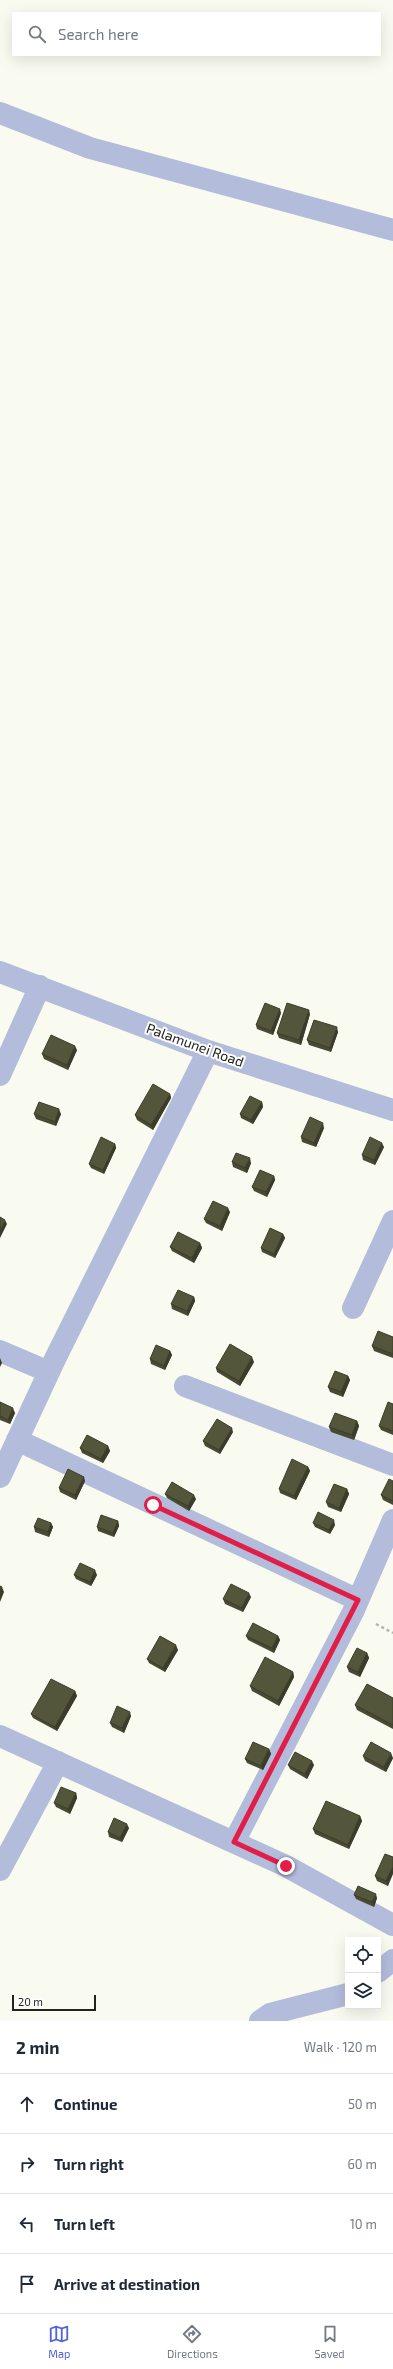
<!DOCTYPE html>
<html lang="en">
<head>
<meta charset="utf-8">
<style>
  :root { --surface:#fff; --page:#f6f6f7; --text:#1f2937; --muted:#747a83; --line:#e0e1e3; --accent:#5363d9 }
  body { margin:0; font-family:"Exo 2",sans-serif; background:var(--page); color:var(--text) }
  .controls { position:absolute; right:12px; bottom:12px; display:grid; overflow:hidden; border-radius:0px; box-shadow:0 4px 16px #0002 }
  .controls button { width:36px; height:36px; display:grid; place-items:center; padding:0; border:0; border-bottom:1px solid var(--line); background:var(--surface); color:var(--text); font:20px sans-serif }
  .scale { position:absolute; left:12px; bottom:10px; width:84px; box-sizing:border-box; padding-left:4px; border:2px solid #22231f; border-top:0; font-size:11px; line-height:14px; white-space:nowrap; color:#22231f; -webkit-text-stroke:3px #fff; paint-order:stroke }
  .stop { position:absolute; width:12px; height:12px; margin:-9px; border:3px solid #e11d48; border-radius:50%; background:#fff }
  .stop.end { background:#e11d48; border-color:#fff; box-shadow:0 1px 4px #0008 }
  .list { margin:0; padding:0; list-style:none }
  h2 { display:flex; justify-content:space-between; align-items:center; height:52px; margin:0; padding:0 16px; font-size:17px }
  h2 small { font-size:13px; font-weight:400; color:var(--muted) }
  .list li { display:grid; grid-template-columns:26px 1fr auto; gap:12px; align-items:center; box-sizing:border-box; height:60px; padding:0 16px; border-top:1px solid var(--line) }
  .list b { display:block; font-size:15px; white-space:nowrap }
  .list em { font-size:13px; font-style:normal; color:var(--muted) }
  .icon { flex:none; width:22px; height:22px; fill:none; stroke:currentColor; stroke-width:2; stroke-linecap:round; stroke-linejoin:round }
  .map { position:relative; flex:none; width:393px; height:2021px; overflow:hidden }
  .search { position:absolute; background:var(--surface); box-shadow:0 4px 16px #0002; left:12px; right:12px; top:12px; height:44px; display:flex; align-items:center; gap:10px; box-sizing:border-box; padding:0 14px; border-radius:0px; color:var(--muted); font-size:15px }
  .sheet { height:292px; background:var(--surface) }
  nav { display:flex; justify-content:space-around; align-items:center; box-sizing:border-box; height:56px; border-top:1px solid var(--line); background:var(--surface); font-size:11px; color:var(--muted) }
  nav a { display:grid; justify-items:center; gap:2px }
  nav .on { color:var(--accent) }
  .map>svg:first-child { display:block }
</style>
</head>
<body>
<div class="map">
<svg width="393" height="2021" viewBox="0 0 393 2021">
  <rect width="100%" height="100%" fill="#f9faf0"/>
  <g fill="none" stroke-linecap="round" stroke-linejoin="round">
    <path stroke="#b4b5ad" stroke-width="2.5" stroke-dasharray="3 3" stroke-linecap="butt" d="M376,1624L393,1633"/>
    <path stroke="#b3bcdb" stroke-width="22" d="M0,113L90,148L393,230
      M0,972L208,1051L393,1110
      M0,1075L40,986
      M353,1308L393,1221
      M0,1351L49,1372
      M185,1386L393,1465
      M17,1440L358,1600
      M0,1477L55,1359L208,1051
      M0,1736L286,1866L393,1925
      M234,1842L353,1612L393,1520
      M0,1870L58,1762
      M378,1972L393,1960
      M260,2021L270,2014L348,1994"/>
  </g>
  <path fill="#484a34" d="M281,1013L273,1035L257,1029L256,1025Z
    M310,1014L301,1045L279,1038L277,1033Z
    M338,1032L331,1052L309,1045L307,1040Z
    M77,1050L68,1070L44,1059L42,1054Z
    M170,1094L171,1098L153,1130L137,1120L135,1115Z
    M262,1102L263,1107L253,1124L241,1118L240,1114Z
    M34,1114H61L56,1126L36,1119Z
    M324,1128L316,1147L302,1142L301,1137Z
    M115,1144L116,1148L104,1174L91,1168L89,1164Z
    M384,1147L375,1165L363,1160L362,1155Z
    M232,1162L251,1163L247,1173L233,1167Z
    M274,1176L275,1180L267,1197L254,1191L252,1187Z
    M230,1212L222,1231L206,1223L204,1219Z
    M283,1234L285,1238L275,1258L262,1252L261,1248Z
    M200,1243L202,1248L194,1263L172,1251L170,1247Z
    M194,1297L195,1301L188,1316L172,1309L171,1304Z
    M393,1337V1358L374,1351L372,1346Z
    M170,1351L172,1355L165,1370L151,1364L150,1359Z
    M254,1362L240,1386L217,1372L216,1368Z
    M348,1376L350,1380L343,1397L330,1392L328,1387Z
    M0,1402L15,1413L10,1424L0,1420Z
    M393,1404V1435L381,1430L379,1426Z
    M357,1421L359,1426L354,1440L331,1432L329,1427Z
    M233,1432L220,1454L205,1446L203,1441Z
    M108,1446L110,1451L103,1463L82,1453L80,1448Z
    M308,1467L310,1471L296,1500L280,1493L279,1489Z
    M85,1481L76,1500L60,1492L59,1488Z
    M393,1481V1505L383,1500L381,1495Z
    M347,1489L349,1494L341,1512L328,1507L326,1502Z
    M165,1494L196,1499L189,1511L167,1498Z
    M118,1521L119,1526L114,1537L98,1531L97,1527Z
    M51,1523L53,1527L49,1537L35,1532L34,1527Z
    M313,1523L335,1525L330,1534L315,1527Z
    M74,1575H97L91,1586L76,1579Z
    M251,1597L243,1612L225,1604L223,1599Z
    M246,1636H278L280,1640L274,1653L248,1640Z
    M178,1650L165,1672L149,1663L147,1659Z
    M367,1653L369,1658L360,1677L349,1672L347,1667Z
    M293,1672L294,1677L279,1706L252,1691L250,1686Z
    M75,1691L77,1696L57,1731L33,1718L31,1714Z
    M393,1698V1729L357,1710L355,1705Z
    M131,1716L124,1733L112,1727L110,1723Z
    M269,1749L271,1754L263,1770L247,1763L245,1759Z
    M363,1756L393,1758L386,1772L365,1761Z
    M288,1765H314L307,1779L290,1769Z
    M76,1793L77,1798L70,1814L56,1807L54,1803Z
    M360,1816L362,1821L349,1849L315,1834L313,1829Z
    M129,1828L122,1842L109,1837L108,1832Z
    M393,1857L388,1886L377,1881L375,1876Z
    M354,1895L377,1898L374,1907L356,1899Z"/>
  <path fill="#3b3c2a" d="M280,1009L281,1013L273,1035L271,1031Z
    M309,1010L310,1014L301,1045L299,1040Z
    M337,1027L338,1032L331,1052L330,1048Z
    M75,1046L77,1050L68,1070L67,1065Z
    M170,1094L171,1098L153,1130L151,1125Z
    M262,1102L263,1107L253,1124L251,1120Z
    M59,1109L61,1114L56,1126L55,1122Z
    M323,1123L324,1128L316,1147L314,1143Z
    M382,1143L384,1147L375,1165L374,1160Z
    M115,1144L116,1148L104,1174L103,1170Z
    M250,1158L251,1163L247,1173L245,1168Z
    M274,1176L275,1180L267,1197L266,1192Z
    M228,1208L230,1212L222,1231L220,1226Z
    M5,1220L7,1224L0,1238V1230Z
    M283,1234L285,1238L275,1258L274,1254Z
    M200,1243L202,1248L194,1263L192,1258Z
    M194,1297L195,1301L188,1316L187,1311Z
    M170,1351L172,1355L165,1370L164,1366Z
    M252,1357L254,1362L240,1386L239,1381Z
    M0,1358L2,1363L0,1367Z
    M348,1376L350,1380L343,1397L341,1392Z
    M13,1408L15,1413L10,1424L8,1420Z
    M357,1421L359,1426L354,1440L352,1435Z
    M232,1428L233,1432L220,1454L219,1450Z
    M108,1446L110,1451L103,1463L101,1459Z
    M308,1467L310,1471L296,1500L294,1496Z
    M84,1477L85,1481L76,1500L75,1495Z
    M347,1489L349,1494L341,1512L339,1508Z
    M194,1495L196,1499L189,1511L188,1506Z
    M334,1520L335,1525L330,1534L329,1530Z
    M118,1521L119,1526L114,1537L113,1533Z
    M51,1523L53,1527L49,1537L48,1532Z
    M95,1570L97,1575L91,1586L90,1582Z
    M2,1587L4,1592L0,1602V1593Z
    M249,1593L251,1597L243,1612L242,1608Z
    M278,1636L280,1640L274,1653L272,1648Z
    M176,1645L178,1650L165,1672L163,1668Z
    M367,1653L369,1658L360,1677L358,1672Z
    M293,1672L294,1677L279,1706L278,1701Z
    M75,1691L77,1696L57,1731L55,1727Z
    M130,1712L131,1716L124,1733L122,1728Z
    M269,1749L271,1754L263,1770L261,1766Z
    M391,1753L393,1758L386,1772L384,1767Z
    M312,1761L314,1765L307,1779L305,1774Z
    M76,1793L77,1798L70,1814L68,1809Z
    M360,1816L362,1821L349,1849L348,1845Z
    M127,1824L129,1828L122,1842L120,1838Z
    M393,1866V1874L388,1886L386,1881Z
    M376,1894L377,1898L374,1907L372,1902Z"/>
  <path fill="#54563c" stroke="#3b3c2a" d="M265,1003L280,1009L271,1031L256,1025Z
    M287,1003L309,1010L299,1040L277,1033Z
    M314,1020L337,1027L330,1048L307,1040Z
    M51,1035L75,1046L67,1065L42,1054Z
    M153,1084L170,1094L151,1125L135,1115Z
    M250,1096L262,1102L251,1120L240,1114Z
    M39,1102L59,1109L55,1122L34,1114Z
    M310,1117L323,1123L314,1143L301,1137Z
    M101,1137L115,1144L103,1170L89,1164Z
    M370,1137L382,1143L374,1160L362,1155Z
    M236,1153L250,1158L245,1168L232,1162Z
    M260,1170L274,1176L266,1192L252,1187Z
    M213,1201L228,1208L220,1226L204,1219Z
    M0,1217L5,1220L0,1230Z
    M270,1228L283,1234L274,1254L261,1248Z
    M178,1232L200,1243L192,1258L170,1247Z
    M178,1290L194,1297L187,1311L171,1304Z
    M378,1331L393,1337V1354L372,1346Z
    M230,1344L252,1357L239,1381L216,1368Z
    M156,1345L170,1351L164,1366L150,1359Z
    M335,1371L348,1376L341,1392L328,1387Z
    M0,1402L13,1408L8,1420L0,1416Z
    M388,1402L393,1404V1431L379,1426Z
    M335,1413L357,1421L352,1435L329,1427Z
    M217,1419L232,1428L219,1450L203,1441Z
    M87,1435L108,1446L101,1459L80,1448Z
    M292,1459L308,1467L294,1496L279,1489Z
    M68,1469L84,1477L75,1495L59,1488Z
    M389,1479L393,1481V1501L381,1495Z
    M172,1482L194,1495L188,1506L165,1494Z
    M334,1484L347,1489L339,1508L326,1502Z
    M318,1512L334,1520L329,1530L313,1523Z
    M101,1515L118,1521L113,1533L97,1527Z
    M38,1518L51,1523L48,1532L34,1527Z
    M80,1563L95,1570L90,1582L74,1575Z
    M231,1584L249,1593L242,1608L223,1599Z
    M0,1586L2,1587L0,1593Z
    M253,1623L278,1636L272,1648L246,1636Z
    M160,1636L176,1645L163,1668L147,1659Z
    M357,1648L367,1653L358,1672L347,1667Z
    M265,1657L293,1672L278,1701L250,1686Z
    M51,1679L75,1691L55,1727L31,1714Z
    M367,1684L393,1698V1725L355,1705Z
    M117,1706L130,1712L122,1728L110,1723Z
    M253,1742L269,1749L261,1766L245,1759Z
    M371,1742L391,1753L384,1767L363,1756Z
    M295,1752L312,1761L305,1774L288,1765Z
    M61,1787L76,1793L68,1809L54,1803Z
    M326,1801L360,1816L348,1845L313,1829Z
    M114,1818L127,1824L120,1838L108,1832Z
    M385,1854L393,1857V1866L386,1881L375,1876Z
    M358,1886L376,1894L372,1902L354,1895Z"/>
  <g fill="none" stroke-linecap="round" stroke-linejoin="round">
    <path stroke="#e11d48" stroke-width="5" d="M153,1505L358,1600L234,1842L286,1866"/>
  </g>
  <g text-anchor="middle" stroke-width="4" stroke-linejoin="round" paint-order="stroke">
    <g font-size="14" fill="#22231f" stroke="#fff">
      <text transform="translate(195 1045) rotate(20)" y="5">Palamunei Road</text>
    </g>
  </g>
</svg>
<div class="controls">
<button><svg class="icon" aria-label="locate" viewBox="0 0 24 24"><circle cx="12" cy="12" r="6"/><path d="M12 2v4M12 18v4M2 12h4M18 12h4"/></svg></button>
<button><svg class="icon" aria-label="layers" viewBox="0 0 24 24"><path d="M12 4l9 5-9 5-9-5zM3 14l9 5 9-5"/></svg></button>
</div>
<div class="scale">20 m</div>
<div class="stop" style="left:153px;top:1505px"></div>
<div class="stop end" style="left:286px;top:1866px"></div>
<div class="search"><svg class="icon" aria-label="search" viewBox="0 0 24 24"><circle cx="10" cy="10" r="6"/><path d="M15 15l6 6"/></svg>Search here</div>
</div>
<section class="sheet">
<h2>2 min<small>Walk · 120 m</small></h2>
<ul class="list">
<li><svg class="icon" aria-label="ahead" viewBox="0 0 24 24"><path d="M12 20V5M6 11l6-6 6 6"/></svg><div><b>Continue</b></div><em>50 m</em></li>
<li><svg class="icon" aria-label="right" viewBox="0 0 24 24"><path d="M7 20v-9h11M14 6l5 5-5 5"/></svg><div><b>Turn right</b></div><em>60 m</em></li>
<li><svg class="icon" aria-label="left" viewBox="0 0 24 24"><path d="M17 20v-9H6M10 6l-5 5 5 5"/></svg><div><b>Turn left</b></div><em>10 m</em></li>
<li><svg class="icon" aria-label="arrive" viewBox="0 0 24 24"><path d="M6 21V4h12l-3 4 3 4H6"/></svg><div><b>Arrive at destination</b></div></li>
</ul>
</section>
<nav>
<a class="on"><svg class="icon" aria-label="map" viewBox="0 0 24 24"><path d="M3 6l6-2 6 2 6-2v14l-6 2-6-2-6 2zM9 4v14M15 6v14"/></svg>Map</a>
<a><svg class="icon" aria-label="directions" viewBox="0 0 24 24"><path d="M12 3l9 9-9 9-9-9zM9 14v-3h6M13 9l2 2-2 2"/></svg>Directions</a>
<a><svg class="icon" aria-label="saved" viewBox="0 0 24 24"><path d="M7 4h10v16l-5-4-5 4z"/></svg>Saved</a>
</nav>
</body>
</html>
